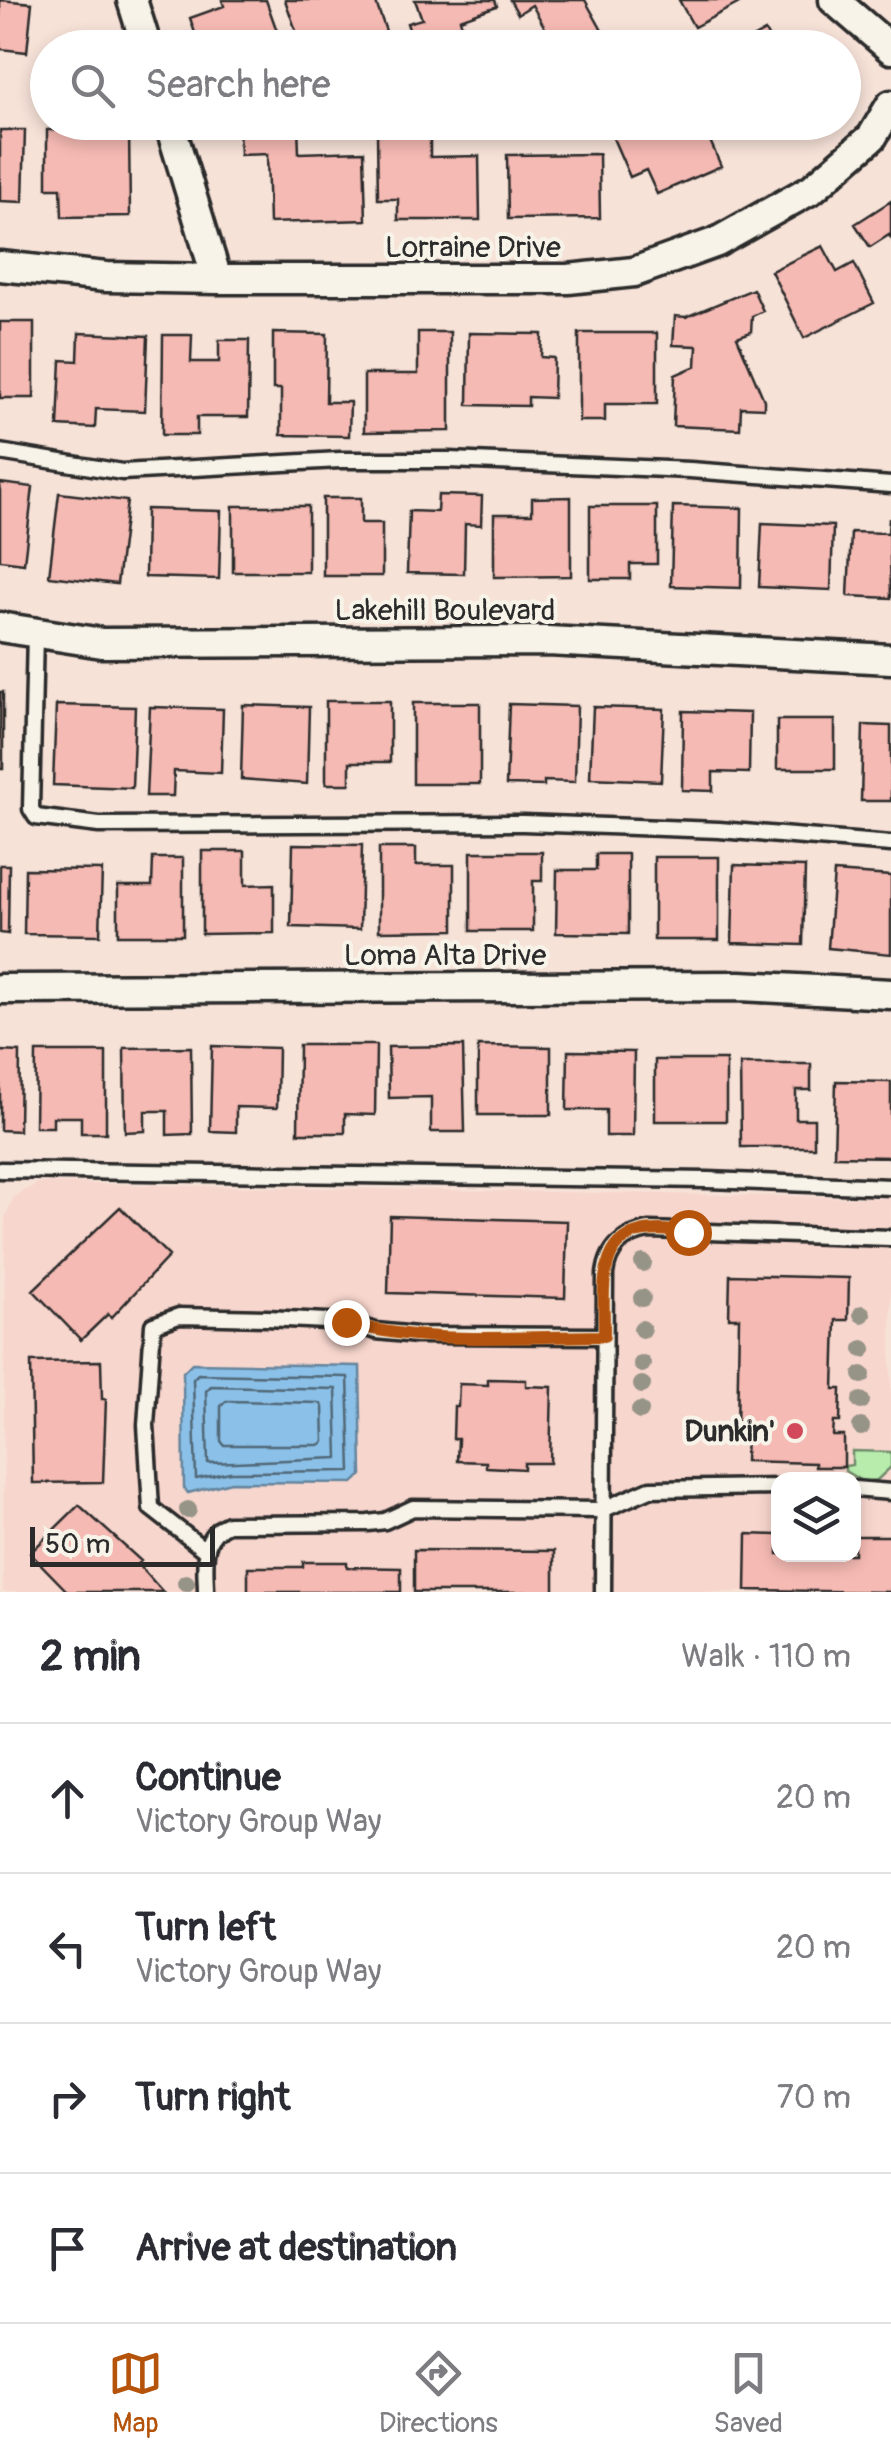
<!DOCTYPE html>
<html lang="en">
<head>
<meta charset="utf-8">
<style>
  :root { --surface:#fff; --page:#f7f7f7; --text:#2b2b33; --muted:#7c7c81; --line:#e1e1e2; --accent:#b45309 }
  body { margin:0; font-family:Pangolin,sans-serif; background:var(--page); color:var(--text) }
  .controls { position:absolute; right:30px; bottom:30px; display:grid; overflow:hidden; border-radius:20px; box-shadow:0 5px 15px #0003 }
  .controls button { width:90px; height:90px; display:grid; place-items:center; padding:0; border:0; border-bottom:2px solid var(--line); background:var(--surface); color:var(--text); font:50px sans-serif }
  .scale { position:absolute; left:30px; bottom:25px; width:185px; box-sizing:border-box; padding-left:10px; border:5px solid #2b2b2b; border-top:0; font-size:28px; line-height:35px; white-space:nowrap; color:#2b2b2b; -webkit-text-stroke:8px #f7f3e8; paint-order:stroke }
  .stop { position:absolute; width:30px; height:30px; margin:-22px; border:8px solid #b45309; border-radius:50%; background:#fff }
  .stop.end { background:#b45309; border-color:#fff; box-shadow:0 2px 10px #0008 }
  .list { margin:0; padding:0; list-style:none }
  h2 { display:flex; justify-content:space-between; align-items:center; height:130px; margin:0; padding:0 40px; font-size:42px }
  h2 small { font-size:32px; font-weight:400; color:var(--muted) }
  .list li { display:grid; grid-template-columns:65px 1fr auto; gap:30px; align-items:center; box-sizing:border-box; height:150px; padding:0 40px; border-top:2px solid var(--line) }
  .list b { display:block; font-size:38px; white-space:nowrap }
  .list p { margin:0; font-size:32px; white-space:nowrap; color:var(--muted) }
  .list em { font-size:32px; font-style:normal; color:var(--muted) }
  .icon { flex:none; width:55px; height:55px; fill:none; stroke:currentColor; stroke-width:2; stroke-linecap:round; stroke-linejoin:round }
  .map { position:relative; flex:none; width:891px; height:1592px; overflow:hidden }
  .search { position:absolute; background:var(--surface); box-shadow:0 5px 15px #0003; left:30px; right:30px; top:30px; height:110px; display:flex; align-items:center; gap:25px; box-sizing:border-box; padding:0 35px; border-radius:55px; color:var(--muted); font-size:38px }
  .sheet { height:730px; background:var(--surface) }
  nav { display:flex; justify-content:space-around; align-items:center; box-sizing:border-box; height:140px; border-top:2px solid var(--line); background:var(--surface); font-size:28px; color:var(--muted) }
  nav a { display:grid; justify-items:center; gap:5px }
  nav .on { color:var(--accent) }
  .map>svg:first-child { display:block }
</style>
</head>
<body>
<div class="map">
<svg width="891" height="1592" viewBox="0 0 891 1592">
  <rect width="100%" height="100%" fill="#f7e2d8"/>
  <filter id="ink" filterUnits="userSpaceOnUse"><feTurbulence type="fractalNoise" baseFrequency=".01" numOctaves="2"/><feDisplacementMap in="SourceGraphic" scale="20" xChannelSelector="R" yChannelSelector="G"/><feConvolveMatrix kernelMatrix="1 2 1 2 8 2 1 2 1" color-interpolation-filters="sRGB"/></filter>
  <g filter="url(#ink)">
    <path fill="#f7d6cd" fill-rule="evenodd" d="M38,1183L891,1198V1592H3L5,1217L14,1197ZM778,1480H854V1554H778Z"/>
    <path fill="#b7ecad" stroke="#718c6c" stroke-width="2.5" d="M852,1451L891,1452V1467L877,1480L863,1482L845,1471V1466L852,1465Z"/>
    <path fill="#8bc1e9" stroke="#65859d" stroke-width="2.5" d="M192,1363L360,1366L362,1475L353,1483L231,1482L188,1493L184,1488L183,1372Z"/>
    <g fill="none" stroke-linecap="round" stroke-linejoin="round">
      <path stroke="#516777" stroke-width="2.5" d="M198,1374L348,1377L351,1471L230,1472L196,1479L193,1379Z
        M211,1386L336,1389L338,1458L208,1463L206,1391Z
        M226,1401L320,1403L323,1407L324,1442L319,1445H224L221,1441V1406Z"/>
    </g>
    <path fill="#f6bab4" stroke="#2b2b2b" stroke-width="2.5" d="M0,0L32,3L27,52L0,49Z
      M222,0H266L283,48H200L190,18L224,6Z
      M285,0H375L392,48H302Z
      M415,0H495L497,6L460,19L469,48H415L407,23L422,19Z
      M510,0H585L605,36L583,48H526L523,41L545,28L532,5L518,14Z
      M679,0H745L694,27Z
      M765,31L774,48H734Z
      M606,122H702L721,166L657,194L646,170L630,177Z
      M752,122H784L759,136Z
      M298,125L299,153L364,151L366,220L269,223L267,154L240,155L239,126Z
      M129,129L130,216L62,217L61,188H47V130Z
      M0,130H25L23,202L0,201Z
      M377,134H430V157L479,156L480,220H398V199H378Z
      M599,154L600,218L508,219L507,155Z
      M891,201V238L889,235L870,247L855,224Z
      M823,246L837,272L854,263L874,303L804,338L771,271Z
      M753,289L763,311L752,316L751,332L737,337L764,400V408L741,407L740,429L673,426L675,375L696,366L697,346L673,345L675,316L686,317Z
      M0,322H34V398H0Z
      M418,332H450V431L364,432V374H418Z
      M79,333L148,336L145,411L96,409L95,428L58,426L61,360L78,361Z
      M273,333L327,334L326,402H350L349,436L281,435V389H273Z
      M469,333L542,334L541,357L554,358L553,398L528,397V406L468,405Z
      M579,333H657V404H605V421H579Z
      M163,335H192L191,362H219V340H249L248,417H197V435H162Z
      M0,483L33,487L24,563L0,560Z
      M59,493L127,501L117,584L49,576Z
      M438,495L482,496L481,525L465,524L464,574L407,573L409,511L437,512Z
      M571,497V576L494,577V514H532V498Z
      M323,498H361V523H382V576H323Z
      M233,506H308V572H233Z
      M590,506H657V564H630V579H590Z
      M673,506L742,508L741,588L671,586Z
      M146,509L221,511L219,579L145,577Z
      M889,518L891,598L848,596L851,532L888,533Z
      M762,523L833,526L831,590L759,587Z
      M0,692H3V769H0Z
      M326,701H390V762H350V784H326Z
      M413,703H480V784H413Z
      M509,704L577,706L575,782L544,781V786L506,785Z
      M56,705L135,707L132,788L53,785Z
      M243,705L309,707L307,784L241,779Z
      M150,707L223,709L221,773L174,771L173,796H146Z
      M593,707L664,709L661,781L590,778Z
      M683,711L750,713L749,773L713,772V791L682,790Z
      M777,720H835V769H777Z
      M863,725L891,726V801H861Z
      M293,844L362,845L360,929L291,927Z
      M379,848H416V865H454V930L379,931Z
      M202,851H245V885L274,884V933L202,934Z
      M471,852H542V881H533V931H471Z
      M596,854H628V934L556,933L557,870H596Z
      M654,857H719V940H654Z
      M153,858H183V935H118V886H152Z
      M0,865H9L8,934L0,933Z
      M734,865L805,867L803,945L732,943Z
      M25,869L102,870L100,935L24,934Z
      M834,872L891,876V954L828,948Z
      M299,1045H376L375,1115L345,1114V1133H298Z
      M212,1046L278,1048L277,1108L236,1107V1132L210,1131Z
      M463,1046L465,1132H431V1097L389,1098L388,1047Z
      M478,1046L551,1047V1115H478Z
      M191,1047L192,1134L167,1135V1111H145V1131L125,1132L124,1048Z
      M0,1051L20,1052L19,1131L0,1130Z
      M568,1051L634,1052L633,1136H606V1110H567Z
      M36,1052H106V1133H81V1117H53V1127H35Z
      M655,1060H726V1121H655Z
      M740,1064H811V1090H796V1119H814V1147H741Z
      M836,1081L891,1082V1157L834,1156Z
      M120,1207L169,1256L111,1318L108,1314L81,1340L33,1290Z
      M390,1216L567,1221L565,1298L388,1293Z
      M730,1275L849,1278L848,1320H836L834,1389H841L840,1422H834L833,1436H844V1467H815V1463L745,1461L746,1431L737,1430L739,1318H729Z
      M101,1361L102,1399H106L103,1482L33,1483L31,1362Z
      M488,1379L526,1380V1386L552,1387L550,1463H524V1469L486,1467V1462L457,1461L458,1439H453L454,1406H458L459,1384L488,1385Z
      M79,1505L141,1561L138,1564L163,1592H68L30,1553Z
      M747,1534L778,1535V1554H854V1536H891V1592L746,1590Z
      M414,1550L554,1551V1592H414Z
      M303,1562H347V1567L401,1568V1592H248V1567H303Z"/>
    <g fill="none" stroke-linecap="round" stroke-linejoin="round">
      <defs>
        <path id="lane" d="M0,452L122,472L340,460H449L690,470L891,485
          M35,633L31,809L36,817L99,825L523,823L719,830L891,844
          M0,1170L708,1180L891,1187
          M854,1489L891,1492
          M206,1551L151,1508L146,1425L153,1325L179,1316L267,1318L346,1322L376,1331L417,1335L603,1336
          M206,1592C206,1567 199,1535 228,1524L368,1523L385,1521L413,1508L602,1510L650,1489L778,1487
          M603,1592L605,1274C608,1248 624,1234 649,1230L891,1238"/>
        <path id="street" d="M132,0L147,48
          M834,0L891,49
          M169,122L217,279
          M0,266L106,277L217,279H568L634,272L717,242L812,189L872,137L891,105
          M0,627L102,643L548,641L891,659
          M0,989L740,986L891,994"/>
      </defs>
      <use href="#lane" stroke="#2b2b2b" stroke-width="21"/>
      <use href="#street" stroke="#2b2b2b" stroke-width="35"/>
      <use href="#lane" stroke="#f7f3e8" stroke-width="14"/>
      <use href="#street" stroke="#f7f3e8" stroke-width="28"/>
    </g>
    <g fill="#969387">
      <circle cx="643" cy="1263" r="9"/>
      <circle cx="642" cy="1298" r="9"/>
      <circle cx="862" cy="1314" r="9"/>
      <circle cx="642" cy="1329" r="9"/>
      <circle cx="863" cy="1349" r="9"/>
      <circle cx="642" cy="1364" r="9"/>
      <circle cx="862" cy="1375" r="9"/>
      <circle cx="642" cy="1385" r="9"/>
      <circle cx="861" cy="1401" r="9"/>
      <circle cx="640" cy="1411" r="9"/>
      <circle cx="861" cy="1427" r="9"/>
      <circle cx="188" cy="1510" r="9"/>
      <circle cx="186" cy="1583" r="9"/>
    </g>
  </g>
  <g fill="none" stroke-linecap="round" stroke-linejoin="round" filter="url(#ink)">
    <path stroke="#b45309" stroke-width="12" d="M346,1322C421,1346 524,1336 604,1336C605,1301 595,1242 640,1232C655,1228 673,1231 688,1232"/>
  </g>
  <circle fill="#d1495b" stroke="#f7f3e8" stroke-width="4" cx="795" cy="1431" r="10"/>
  <g text-anchor="middle" stroke-width="8" stroke-linejoin="round" paint-order="stroke">
    <g font-size="30" fill="#2b2b2b" stroke="#f7f3e8">
      <text x="473" y="257">Lorraine Drive</text>
      <text x="445" y="620">Lakehill Boulevard</text>
      <text x="445" y="965">Loma Alta Drive</text>
    </g>
    <g font-size="30" font-weight="bold" fill="#2b2b2b" stroke="#f7f3e8" text-anchor="end">
      <text x="775" y="1441">Dunkin'</text>
    </g>
  </g>
</svg>
<div class="controls">
<button><svg class="icon" aria-label="layers" viewBox="0 0 24 24"><path d="M12 4l9 5-9 5-9-5zM3 14l9 5 9-5"/></svg></button>
</div>
<div class="scale">50 m</div>
<div class="stop" style="left:688px;top:1232px"></div>
<div class="stop end" style="left:346px;top:1322px"></div>
<div class="search"><svg class="icon" aria-label="search" viewBox="0 0 24 24"><circle cx="10" cy="10" r="6"/><path d="M15 15l6 6"/></svg>Search here</div>
</div>
<section class="sheet">
<h2>2 min<small>Walk · 110 m</small></h2>
<ul class="list">
<li><svg class="icon" aria-label="ahead" viewBox="0 0 24 24"><path d="M12 20V5M6 11l6-6 6 6"/></svg><div><b>Continue</b><p>Victory Group Way</p></div><em>20 m</em></li>
<li><svg class="icon" aria-label="left" viewBox="0 0 24 24"><path d="M17 20v-9H6M10 6l-5 5 5 5"/></svg><div><b>Turn left</b><p>Victory Group Way</p></div><em>20 m</em></li>
<li><svg class="icon" aria-label="right" viewBox="0 0 24 24"><path d="M7 20v-9h11M14 6l5 5-5 5"/></svg><div><b>Turn right</b></div><em>70 m</em></li>
<li><svg class="icon" aria-label="arrive" viewBox="0 0 24 24"><path d="M6 21V4h12l-3 4 3 4H6"/></svg><div><b>Arrive at destination</b></div></li>
</ul>
</section>
<nav>
<a class="on"><svg class="icon" aria-label="map" viewBox="0 0 24 24"><path d="M3 6l6-2 6 2 6-2v14l-6 2-6-2-6 2zM9 4v14M15 6v14"/></svg>Map</a>
<a><svg class="icon" aria-label="directions" viewBox="0 0 24 24"><path d="M12 3l9 9-9 9-9-9zM9 14v-3h6M13 9l2 2-2 2"/></svg>Directions</a>
<a><svg class="icon" aria-label="saved" viewBox="0 0 24 24"><path d="M7 4h10v16l-5-4-5 4z"/></svg>Saved</a>
</nav>
</body>
</html>
